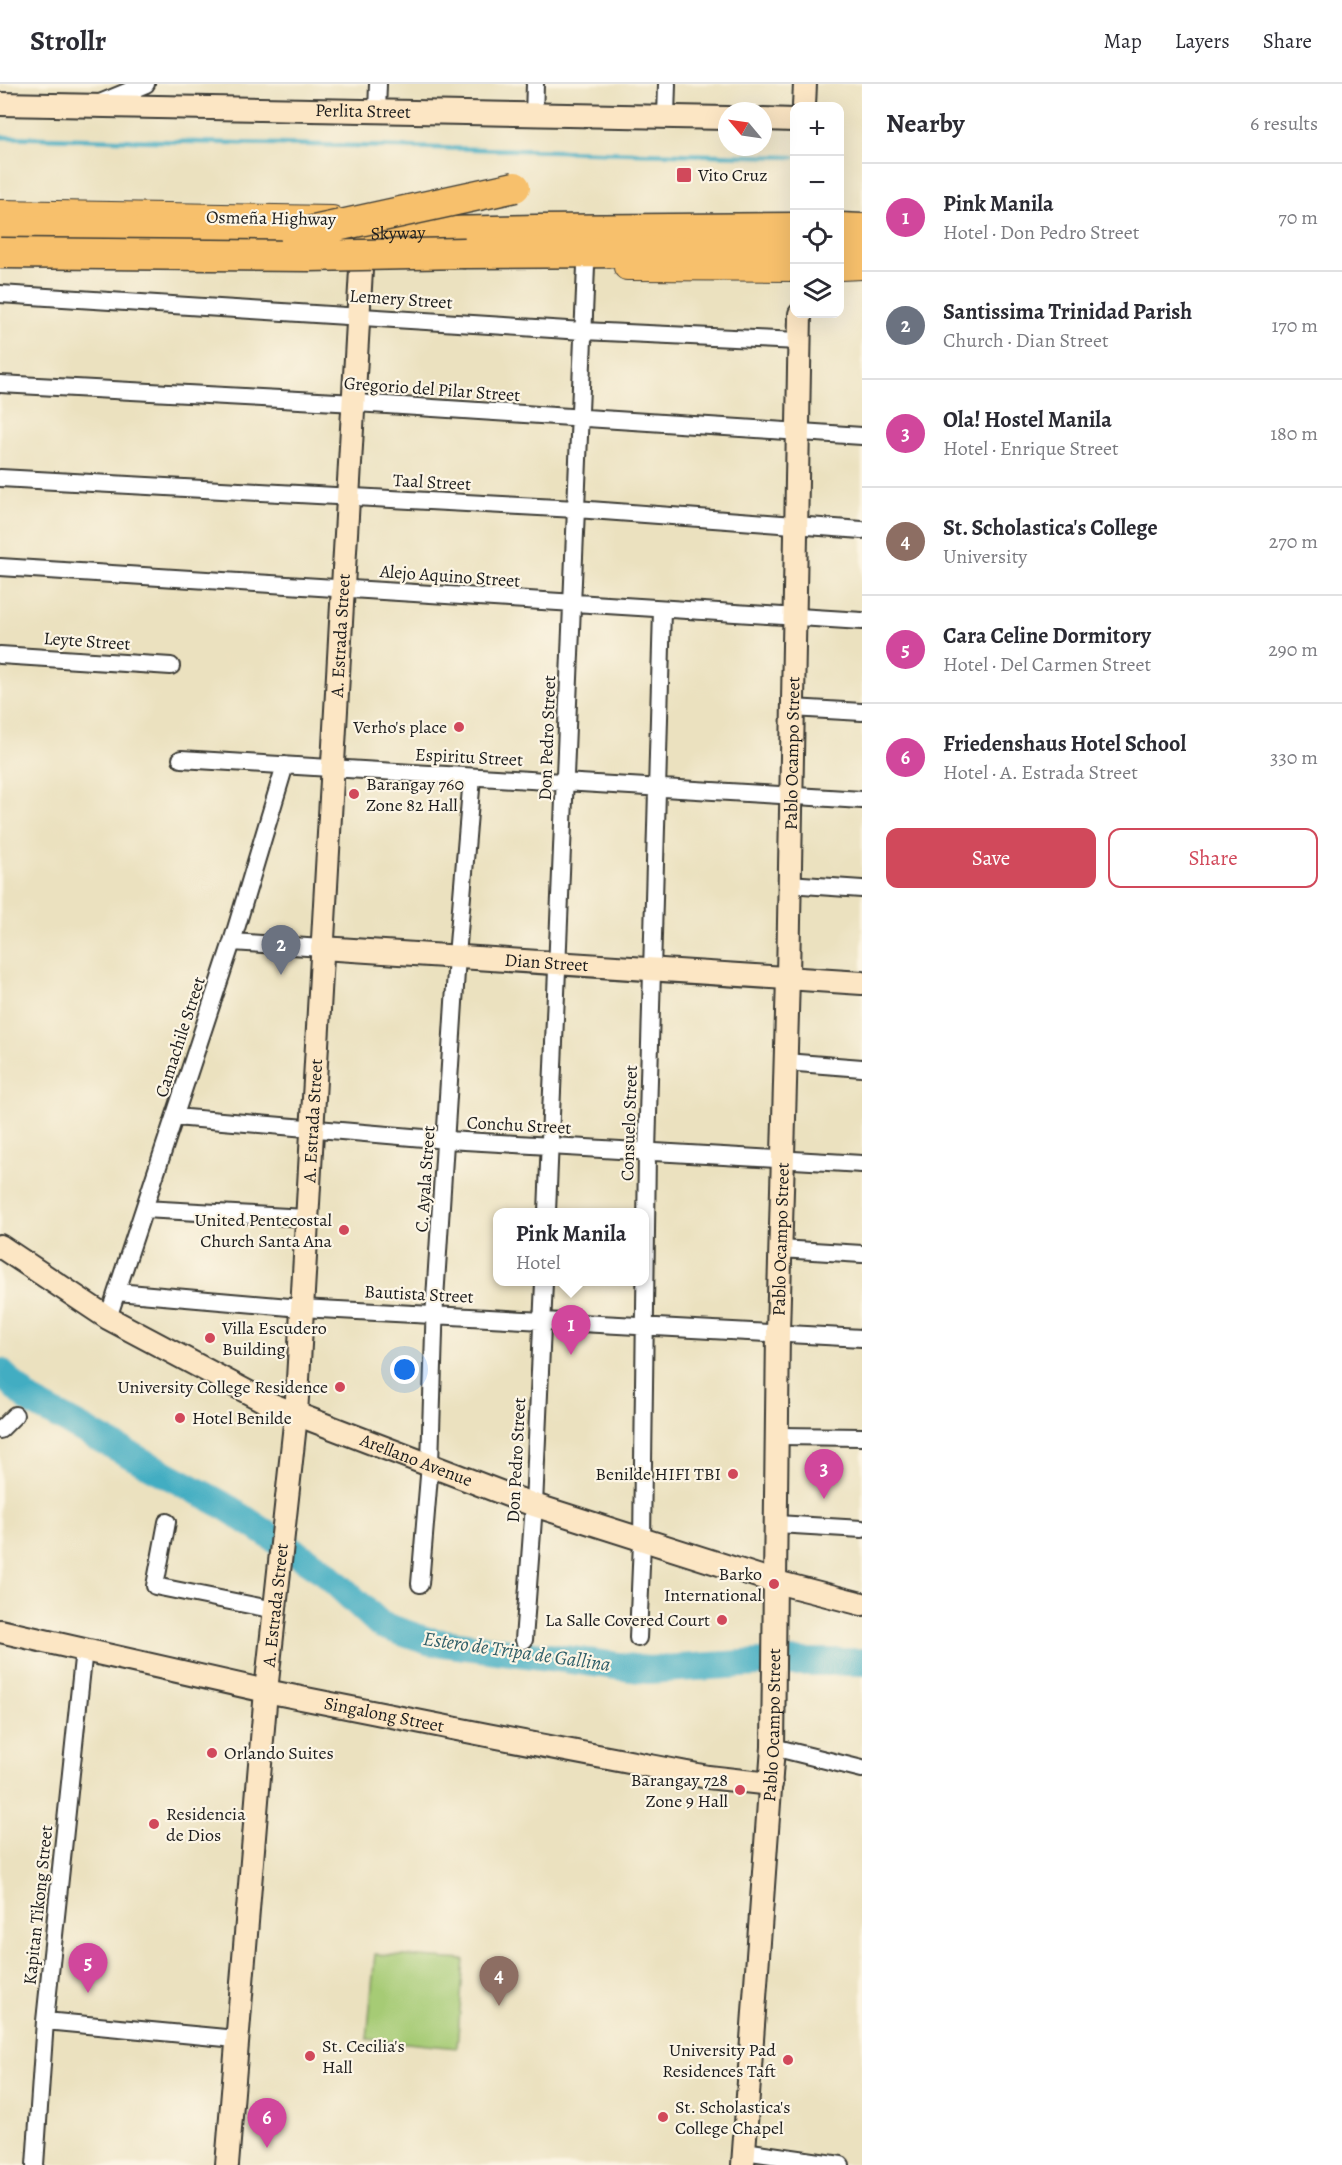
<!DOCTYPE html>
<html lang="en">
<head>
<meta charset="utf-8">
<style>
  :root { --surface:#fff; --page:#f7f7f7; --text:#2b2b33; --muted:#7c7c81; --line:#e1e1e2; --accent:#d1495b }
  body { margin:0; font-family:Alegreya,serif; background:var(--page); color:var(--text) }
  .controls { position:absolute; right:18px; top:18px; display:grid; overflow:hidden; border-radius:12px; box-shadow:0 6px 24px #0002 }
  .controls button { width:54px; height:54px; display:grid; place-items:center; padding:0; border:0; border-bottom:2px solid var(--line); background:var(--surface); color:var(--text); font:30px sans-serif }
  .compass { position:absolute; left:718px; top:18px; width:54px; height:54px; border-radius:50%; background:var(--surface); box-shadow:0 6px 24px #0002; rotate:299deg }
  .you { position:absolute; left:405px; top:1286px; width:21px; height:21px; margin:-15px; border:4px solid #fff; border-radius:50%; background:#1a73e8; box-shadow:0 0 0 9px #1a73e833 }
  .badge { display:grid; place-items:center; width:39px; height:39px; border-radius:50%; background:var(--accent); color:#fff; font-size:20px; font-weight:700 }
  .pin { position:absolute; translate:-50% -50px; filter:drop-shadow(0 2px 3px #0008) }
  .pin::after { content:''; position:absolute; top:32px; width:21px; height:18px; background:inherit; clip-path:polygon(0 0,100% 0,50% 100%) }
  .popup { position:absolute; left:493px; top:1124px; width:156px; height:78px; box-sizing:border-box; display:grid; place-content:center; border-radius:12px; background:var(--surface); filter:drop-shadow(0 2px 4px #0005); font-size:20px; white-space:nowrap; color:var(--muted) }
  .popup b { font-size:22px; color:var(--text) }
  .popup::after { content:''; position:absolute; left:50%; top:100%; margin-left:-12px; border:12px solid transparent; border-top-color:var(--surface) }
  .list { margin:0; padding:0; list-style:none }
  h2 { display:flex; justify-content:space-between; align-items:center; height:78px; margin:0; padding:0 24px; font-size:26px }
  h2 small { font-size:20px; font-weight:400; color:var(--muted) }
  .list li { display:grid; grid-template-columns:39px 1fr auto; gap:18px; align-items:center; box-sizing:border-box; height:108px; padding:0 24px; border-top:2px solid var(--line) }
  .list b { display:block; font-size:22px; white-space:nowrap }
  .list p { margin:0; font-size:20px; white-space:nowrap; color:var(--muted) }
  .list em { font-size:20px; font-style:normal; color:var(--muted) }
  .actions { display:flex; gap:12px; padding:18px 24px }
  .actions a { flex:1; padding:14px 0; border:2px solid var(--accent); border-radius:12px; text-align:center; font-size:21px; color:var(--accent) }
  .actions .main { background:var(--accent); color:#fff }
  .icon { flex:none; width:33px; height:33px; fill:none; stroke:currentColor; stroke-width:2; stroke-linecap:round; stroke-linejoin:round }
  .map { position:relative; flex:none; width:862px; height:2081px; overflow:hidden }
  header { display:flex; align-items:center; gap:36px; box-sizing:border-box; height:84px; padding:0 30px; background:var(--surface); border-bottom:2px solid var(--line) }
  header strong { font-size:28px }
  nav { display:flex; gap:33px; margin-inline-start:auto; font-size:21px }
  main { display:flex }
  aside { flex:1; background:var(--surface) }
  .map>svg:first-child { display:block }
</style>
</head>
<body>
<header>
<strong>Strollr</strong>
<nav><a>Map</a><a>Layers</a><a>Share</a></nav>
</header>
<main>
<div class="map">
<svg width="862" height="2081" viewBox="0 0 862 2081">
  <rect width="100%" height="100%" fill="#fcf5e5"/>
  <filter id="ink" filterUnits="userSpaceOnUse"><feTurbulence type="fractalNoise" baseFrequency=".0167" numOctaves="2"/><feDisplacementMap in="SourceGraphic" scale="12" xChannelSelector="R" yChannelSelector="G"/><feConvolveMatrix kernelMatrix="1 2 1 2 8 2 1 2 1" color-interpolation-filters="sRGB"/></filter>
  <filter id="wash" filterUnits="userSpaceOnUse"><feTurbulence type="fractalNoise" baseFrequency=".008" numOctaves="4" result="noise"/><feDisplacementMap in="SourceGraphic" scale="24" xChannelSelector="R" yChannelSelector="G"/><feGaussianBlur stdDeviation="1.35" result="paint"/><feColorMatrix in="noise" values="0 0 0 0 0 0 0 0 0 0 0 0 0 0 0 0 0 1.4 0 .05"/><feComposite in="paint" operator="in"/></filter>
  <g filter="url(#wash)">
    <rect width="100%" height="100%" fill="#ebe1bf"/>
    <path fill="#a6cb75" stroke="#617448" stroke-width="1.5" d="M375,1870L464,1876L457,1964L367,1955Z"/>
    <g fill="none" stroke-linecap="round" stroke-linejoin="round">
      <path stroke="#43adc2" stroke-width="4.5" d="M0,53L794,73"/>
      <path stroke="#43adc2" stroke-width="28" d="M0,1288L30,1317L225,1422L322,1486L381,1541L428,1557L648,1586L774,1578H862"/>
    </g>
  </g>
  <g filter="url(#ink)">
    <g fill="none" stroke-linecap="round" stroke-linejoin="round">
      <defs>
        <path id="street" d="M100,19L146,0
          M377,28L378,0
          M534,32L535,0
          M666,32L667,0
          M0,210L583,247L799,257
          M0,300L356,319L862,352
          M0,394L576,425L862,446
          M0,483L862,537
          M0,571L171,582
          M792,624L862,628
          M181,675L862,716
          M788,800L862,805
          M232,858L322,864
          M785,978L862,984
          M175,1033L447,1056L862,1080
          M144,1125L306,1134
          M547,1128L586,182
          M780,1165L862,1170
          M117,1208L301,1224L862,1254
          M108,1234L232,858L285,681
          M0,1346L15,1331
          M779,1352L862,1353
          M167,1438L155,1502L275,1526
          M777,1440L862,1445
          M420,1500L430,1380L435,1215L457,872L472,693
          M638,1554L642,1458L647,1068L662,526
          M524,1556L534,1421L544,1198
          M773,1663L862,1685
          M45,1937L236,1955
          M744,2067L841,2081
          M35,2081L45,1937L84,1565"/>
        <g id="secondary">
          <path id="s1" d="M0,20L727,34"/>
          <path d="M804,22L805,0"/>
          <path d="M763,35L794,36"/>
          <path id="s2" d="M322,864L862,899"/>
          <path id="s3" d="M0,1162L108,1234L270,1320L534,1421L776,1498L862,1520"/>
          <path id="s4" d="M0,1547L266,1607L487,1651L708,1693L771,1700"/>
          <path id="s5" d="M227,2081L266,1607L296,1331L362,168"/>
          <path id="s6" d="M743,2081L773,1663L778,1248L788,893L800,230"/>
        </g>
        <path id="primary" d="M0,129L332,135
          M627,183L794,184
          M840,183L862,182"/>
        <g id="highway">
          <path d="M840,144L862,145"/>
          <path id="s7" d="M0,146L295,151L536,146L794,144"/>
          <path d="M840,167L862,168"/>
          <path d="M465,169L794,167"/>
        </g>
      </defs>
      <use href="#street" stroke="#3b3a34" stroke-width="20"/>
      <use href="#secondary" stroke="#3b3a34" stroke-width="26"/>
      <use href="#primary" stroke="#3b3a34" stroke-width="28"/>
      <use href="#highway" stroke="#3b3a34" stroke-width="33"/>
      <use href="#street" stroke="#fff" stroke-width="16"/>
      <use href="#secondary" stroke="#fce6c4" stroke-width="22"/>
      <use href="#primary" stroke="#f7c06c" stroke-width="26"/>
      <use href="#highway" stroke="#f7c06c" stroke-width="30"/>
      <defs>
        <path id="highway-bridge" d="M295,151L515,103
          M0,169L309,172L465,169"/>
      </defs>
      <use href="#highway-bridge" stroke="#3b3a34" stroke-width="33" stroke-linecap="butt"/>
      <use href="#highway-bridge" stroke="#f7c06c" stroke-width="30"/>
    </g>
  </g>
  <g fill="#d1495b" stroke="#fcf5e5" stroke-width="2">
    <rect x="676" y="83" width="16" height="16" rx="3"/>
    <circle cx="459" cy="643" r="6"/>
    <circle cx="354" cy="710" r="6"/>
    <circle cx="344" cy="1146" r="6"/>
    <circle cx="210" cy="1254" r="6"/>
    <circle cx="340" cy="1303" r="6"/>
    <circle cx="180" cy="1334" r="6"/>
    <circle cx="733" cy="1390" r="6"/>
    <circle cx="774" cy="1500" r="6"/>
    <circle cx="722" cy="1536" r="6"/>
    <circle cx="212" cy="1669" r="6"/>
    <circle cx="740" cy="1706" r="6"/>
    <circle cx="154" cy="1740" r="6"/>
    <circle cx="310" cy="1972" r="6"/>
    <circle cx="788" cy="1976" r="6"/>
    <circle cx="663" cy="2033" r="6"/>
  </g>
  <g text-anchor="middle" stroke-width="4.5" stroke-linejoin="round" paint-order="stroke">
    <g font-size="18" fill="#1c1c1c" stroke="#fcf5e5">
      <text dy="6" stroke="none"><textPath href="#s1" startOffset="363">Perlita Street</textPath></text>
      <text transform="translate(271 134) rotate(1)" y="6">Osmeña Highway</text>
      <text dy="6" stroke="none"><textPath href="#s7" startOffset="398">Skyway</textPath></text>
      <text transform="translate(401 215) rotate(4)" y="6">Lemery Street</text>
      <text transform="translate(432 305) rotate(4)" y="6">Gregorio del Pilar Street</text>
      <text transform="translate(432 398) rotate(3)" y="6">Taal Street</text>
      <text transform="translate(450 492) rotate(4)" y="6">Alejo Aquino Street</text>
      <text dy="6" stroke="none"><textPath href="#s5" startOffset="1534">A. Estrada Street</textPath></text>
      <text transform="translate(87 557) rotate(4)" y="6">Leyte Street</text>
      <text transform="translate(547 654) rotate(-88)" y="6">Don Pedro Street</text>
      <text dy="6" stroke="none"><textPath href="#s6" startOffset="1413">Pablo Ocampo Street</textPath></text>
      <text transform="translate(469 673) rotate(3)" y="6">Espiritu Street</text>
      <text dy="6" stroke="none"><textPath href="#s2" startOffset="225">Dian Street</textPath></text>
      <text transform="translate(180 953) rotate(-72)" y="6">Camachile Street</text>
      <text dy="6" stroke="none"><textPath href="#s5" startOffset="1048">A. Estrada Street</textPath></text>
      <text transform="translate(629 1039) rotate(-88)" y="6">Consuelo Street</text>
      <text transform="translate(519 1041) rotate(3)" y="6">Conchu Street</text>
      <text transform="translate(425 1095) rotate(-86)" y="6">C. Ayala Street</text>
      <text dy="6" stroke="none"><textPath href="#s6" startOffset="927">Pablo Ocampo Street</textPath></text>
      <text transform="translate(419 1210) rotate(3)" y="6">Bautista Street</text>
      <text dy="6" stroke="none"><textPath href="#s3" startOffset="470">Arellano Avenue</textPath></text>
      <text transform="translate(516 1376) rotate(-87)" y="6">Don Pedro Street</text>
      <text dy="6" stroke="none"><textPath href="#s5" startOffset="562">A. Estrada Street</textPath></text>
      <text dy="6" stroke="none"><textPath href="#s4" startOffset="393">Singalong Street</textPath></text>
      <text dy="6" stroke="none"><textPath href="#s6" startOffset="441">Pablo Ocampo Street</textPath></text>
      <text transform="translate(38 1821) rotate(-84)" y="6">Kapitan Tikong Street</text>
    </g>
    <g font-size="18" fill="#1c1c1c" stroke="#fcf5e5" text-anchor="start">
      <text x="698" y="97">Vito Cruz</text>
      <text x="447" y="649" text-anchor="end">Verho's place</text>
      <text x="366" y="706">Barangay 760<tspan x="366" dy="21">Zone 82 Hall</tspan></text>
      <text x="332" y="1142" text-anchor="end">United Pentecostal<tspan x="332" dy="21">Church Santa Ana</tspan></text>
      <text x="222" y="1250">Villa Escudero<tspan x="222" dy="21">Building</tspan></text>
      <text x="328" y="1309" text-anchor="end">University College Residence</text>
      <text x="192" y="1340">Hotel Benilde</text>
      <text x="721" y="1396" text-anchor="end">Benilde HIFI TBI</text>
      <text x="762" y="1496" text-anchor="end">Barko<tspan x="762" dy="21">International</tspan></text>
      <text x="710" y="1542" text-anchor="end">La Salle Covered Court</text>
      <text x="224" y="1675">Orlando Suites</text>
      <text x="728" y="1702" text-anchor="end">Barangay 728<tspan x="728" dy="21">Zone 9 Hall</tspan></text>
      <text x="166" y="1736">Residencia<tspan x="166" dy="21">de Dios</tspan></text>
      <text x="322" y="1968">St. Cecilia's<tspan x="322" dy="21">Hall</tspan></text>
      <text x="776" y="1972" text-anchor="end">University Pad<tspan x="776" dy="21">Residences Taft</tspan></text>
      <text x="675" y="2029">St. Scholastica's<tspan x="675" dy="21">College Chapel</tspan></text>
    </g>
    <g font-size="20" font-style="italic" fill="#2e5d67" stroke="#fcf5e5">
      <text transform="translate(517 1567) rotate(8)" y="7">Estero de Tripa de Gallina</text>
    </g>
  </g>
</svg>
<div class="controls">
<button>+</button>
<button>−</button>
<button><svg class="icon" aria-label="locate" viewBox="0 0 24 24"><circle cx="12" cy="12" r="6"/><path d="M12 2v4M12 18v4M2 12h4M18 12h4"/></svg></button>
<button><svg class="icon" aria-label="layers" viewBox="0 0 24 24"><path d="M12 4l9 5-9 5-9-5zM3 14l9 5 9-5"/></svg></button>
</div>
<svg class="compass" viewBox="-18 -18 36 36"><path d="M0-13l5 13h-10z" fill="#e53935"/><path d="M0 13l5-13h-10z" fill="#7c7c81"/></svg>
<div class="you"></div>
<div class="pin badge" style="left:571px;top:1271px;background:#d1479c">1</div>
<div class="popup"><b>Pink Manila</b>Hotel</div>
<div class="pin badge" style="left:281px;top:891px;background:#6b7280">2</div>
<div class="pin badge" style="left:824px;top:1415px;background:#d1479c">3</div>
<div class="pin badge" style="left:499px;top:1922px;background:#8d6e63">4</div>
<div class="pin badge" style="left:88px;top:1909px;background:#d1479c">5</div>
<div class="pin badge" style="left:267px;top:2064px;background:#d1479c">6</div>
</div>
<aside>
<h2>Nearby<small>6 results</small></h2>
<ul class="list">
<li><span class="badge" style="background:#d1479c">1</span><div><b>Pink Manila</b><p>Hotel · Don Pedro Street</p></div><em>70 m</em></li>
<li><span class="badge" style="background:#6b7280">2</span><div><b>Santissima Trinidad Parish</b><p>Church · Dian Street</p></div><em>170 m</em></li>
<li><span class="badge" style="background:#d1479c">3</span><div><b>Ola! Hostel Manila</b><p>Hotel · Enrique Street</p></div><em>180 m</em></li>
<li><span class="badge" style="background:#8d6e63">4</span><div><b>St. Scholastica's College</b><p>University</p></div><em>270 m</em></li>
<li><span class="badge" style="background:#d1479c">5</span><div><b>Cara Celine Dormitory</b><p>Hotel · Del Carmen Street</p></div><em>290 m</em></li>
<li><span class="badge" style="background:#d1479c">6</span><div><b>Friedenshaus Hotel School</b><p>Hotel · A. Estrada Street</p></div><em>330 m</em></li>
</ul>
<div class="actions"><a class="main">Save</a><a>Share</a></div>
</aside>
</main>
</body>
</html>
